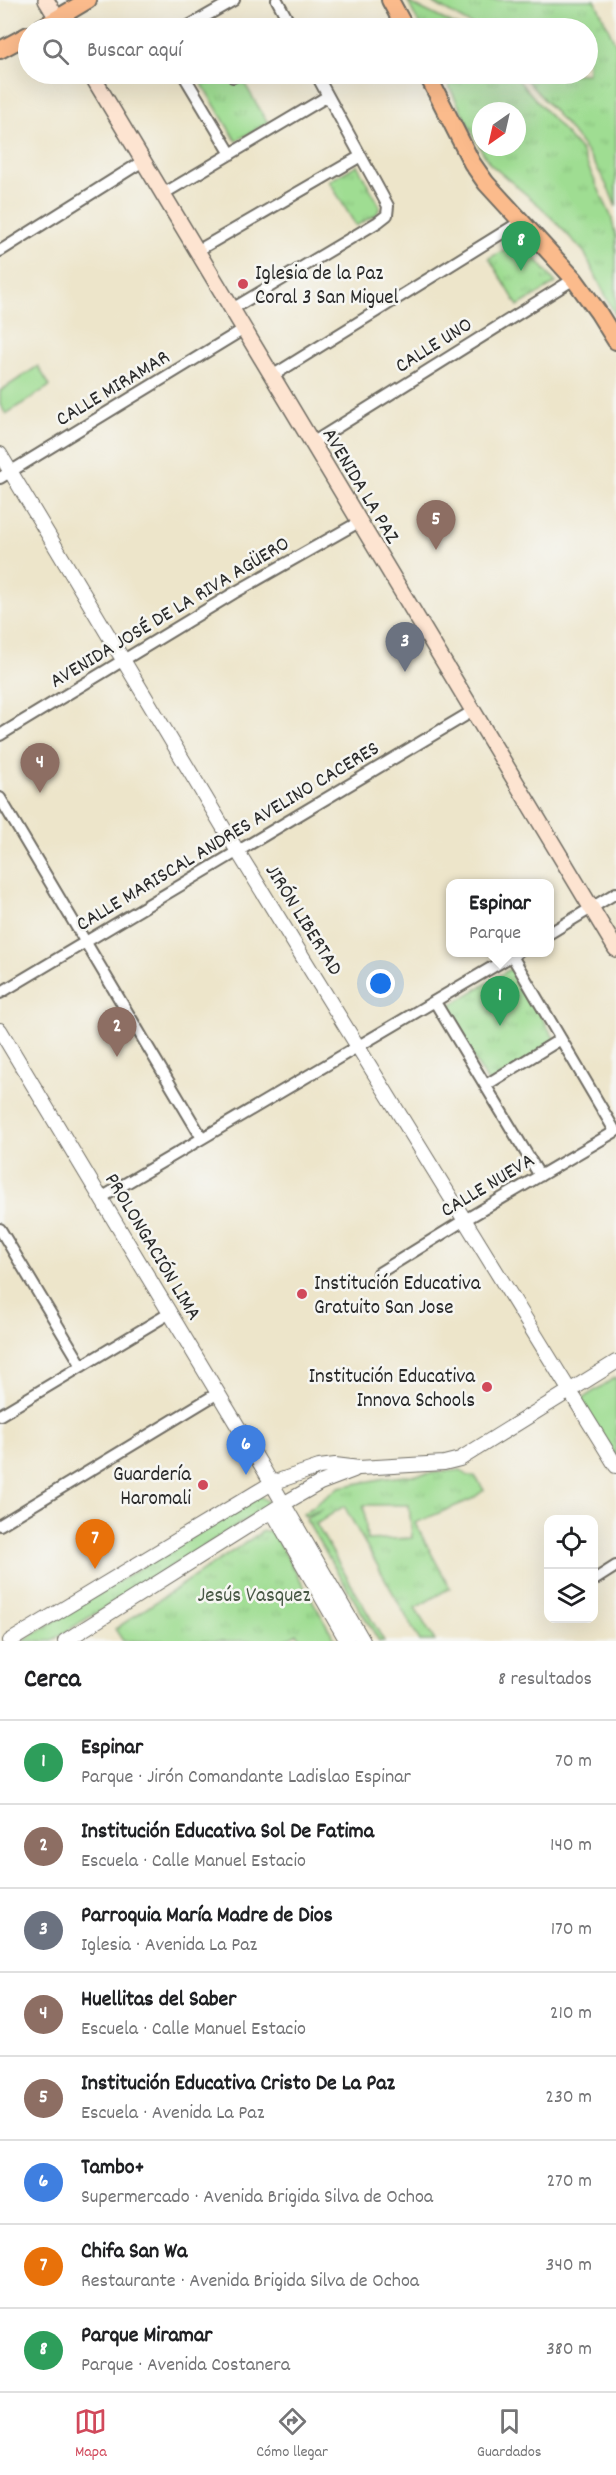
<!DOCTYPE html>
<html lang="es">
<head>
<meta charset="utf-8">
<style>
  :root { --surface:#fff; --page:#f6f6f6; --text:#202124; --muted:#757577; --line:#e0e0e0; --accent:#d1495b }
  body { margin:0; font-family:Dekko,sans-serif; background:var(--page); color:var(--text) }
  .controls { position:absolute; right:18px; bottom:18px; display:grid; overflow:hidden; border-radius:12px; box-shadow:0 6px 24px #0002 }
  .controls button { width:54px; height:54px; display:grid; place-items:center; padding:0; border:0; border-bottom:2px solid var(--line); background:var(--surface); color:var(--text); font:30px sans-serif }
  .compass { position:absolute; left:472px; top:102px; width:54px; height:54px; border-radius:50%; background:var(--surface); box-shadow:0 6px 24px #0002; rotate:214deg }
  .you { position:absolute; left:381px; top:984px; width:21px; height:21px; margin:-15px; border:4px solid #fff; border-radius:50%; background:#1a73e8; box-shadow:0 0 0 9px #1a73e833 }
  .badge { display:grid; place-items:center; width:39px; height:39px; border-radius:50%; background:var(--accent); color:#fff; font-size:20px; font-weight:700 }
  .pin { position:absolute; translate:-50% -50px; filter:drop-shadow(0 2px 3px #0008) }
  .pin::after { content:''; position:absolute; top:32px; width:21px; height:18px; background:inherit; clip-path:polygon(0 0,100% 0,50% 100%) }
  .popup { position:absolute; left:446px; top:879px; width:108px; height:78px; box-sizing:border-box; display:grid; place-content:center; border-radius:12px; background:var(--surface); filter:drop-shadow(0 2px 4px #0005); font-size:20px; white-space:nowrap; color:var(--muted) }
  .popup b { font-size:22px; color:var(--text) }
  .popup::after { content:''; position:absolute; left:50%; top:100%; margin-left:-12px; border:12px solid transparent; border-top-color:var(--surface) }
  .list { margin:0; padding:0; list-style:none }
  h2 { display:flex; justify-content:space-between; align-items:center; height:78px; margin:0; padding:0 24px; font-size:26px }
  h2 small { font-size:20px; font-weight:400; color:var(--muted) }
  .list li { display:grid; grid-template-columns:39px 1fr auto; gap:18px; align-items:center; box-sizing:border-box; height:84px; padding:0 24px; border-top:2px solid var(--line) }
  .list b { display:block; font-size:22px; white-space:nowrap }
  .list p { margin:0; font-size:20px; white-space:nowrap; color:var(--muted) }
  .list em { font-size:20px; font-style:normal; color:var(--muted) }
  .icon { flex:none; width:33px; height:33px; fill:none; stroke:currentColor; stroke-width:2; stroke-linecap:round; stroke-linejoin:round }
  .map { position:relative; flex:none; width:616px; height:1641px; overflow:hidden }
  .search { position:absolute; background:var(--surface); box-shadow:0 6px 24px #0002; left:18px; right:18px; top:18px; height:66px; display:flex; align-items:center; gap:15px; box-sizing:border-box; padding:0 21px; border-radius:33px; color:var(--muted); font-size:22px }
  .sheet { height:750px; background:var(--surface) }
  nav { display:flex; justify-content:space-around; align-items:center; box-sizing:border-box; height:84px; border-top:2px solid var(--line); background:var(--surface); font-size:16px; color:var(--muted) }
  nav a { display:grid; justify-items:center; gap:3px }
  nav .on { color:var(--accent) }
  .map>svg:first-child { display:block }
</style>
</head>
<body>
<div class="map">
<svg width="616" height="1641" viewBox="0 0 616 1641">
  <defs>
    <pattern id="grass-tufts" width="24" height="20" patternUnits="userSpaceOnUse" patternTransform="scale(1.5)"><rect width="24" height="20" fill="#9fdd92"/><path d="M3 7l-1-3M5 7V3M7 7l1-3M15 17l-1-3M17 17v-4M19 17l1-3" fill="none" stroke="#89be7e"/></pattern>
  </defs>
  <rect width="100%" height="100%" fill="#f6f6f2"/>
  <filter id="ink" filterUnits="userSpaceOnUse"><feTurbulence type="fractalNoise" baseFrequency=".0167" numOctaves="2"/><feDisplacementMap in="SourceGraphic" scale="12" xChannelSelector="R" yChannelSelector="G"/><feConvolveMatrix kernelMatrix="1 2 1 2 8 2 1 2 1" color-interpolation-filters="sRGB"/></filter>
  <filter id="wash" filterUnits="userSpaceOnUse"><feTurbulence type="fractalNoise" baseFrequency=".008" numOctaves="4" result="noise"/><feDisplacementMap in="SourceGraphic" scale="24" xChannelSelector="R" yChannelSelector="G"/><feGaussianBlur stdDeviation="1.35" result="paint"/><feColorMatrix in="noise" values="0 0 0 0 0 0 0 0 0 0 0 0 0 0 0 0 0 1.4 0 .05"/><feComposite in="paint" operator="in"/></filter>
  <g filter="url(#wash)">
    <rect width="100%" height="100%" fill="#ede5ca"/>
    <path fill="url(#grass-tufts)" stroke="#65845e" stroke-width="1.5" fill-rule="evenodd" d="M428,0H595L616,45V207C597,154 557,115 521,74H588V28H477Z
      M408,2L461,28H421Z
      M196,74H239L268,123L236,141Z
      M443,74H513L581,151L611,216L616,237V317L584,252L541,207L490,164L480,148ZM481,111H517V147H481Z
      M357,165L380,206L377,214L356,226L329,181Z
      M521,241L556,283L518,306L489,258Z
      M512,968L557,1043L489,1084L444,1009Z
      M461,1470L468,1476H475L484,1490L472,1499L415,1523L450,1588L415,1608L435,1641H420L344,1506L316,1524L384,1641H379L306,1520L309,1516L323,1509L305,1516L303,1514L339,1487L386,1478ZM364,1505H409L412,1538L367,1540Z
      M258,1495L267,1501V1506L261,1511L51,1641H22Z
      M263,1531H272L336,1641H302L297,1633L283,1641H123L115,1629Z"/>
    <path fill="#9fdd92" stroke="#65845e" stroke-width="1.5" d="M38,366L50,386L6,414L0,405V391Z
      M616,1377V1457L580,1400Z"/>
  </g>
  <g filter="url(#ink)">
    <g fill="none" stroke-linecap="round" stroke-linejoin="round">
      <defs>
        <path id="minor" d="M277,0L292,28
          M185,28L234,0
          M183,74L231,154
          M233,77L238,74
          M95,81L108,74
          M163,194L328,96
          M0,251L143,161
          M197,251L361,156
          M232,309L378,222L387,215L388,206L316,74
          M272,376L520,222
          M312,443L574,279
          M0,478L244,329
          M0,735L234,593L359,522
          M0,798L202,1138
          M550,933L616,893
          M512,956L615,1131
          M0,993L473,711
          M435,1002L540,1176
          M486,1085L561,1039
          M101,1198L518,952
          M0,1229L82,1366
          M379,1273L458,1224L616,1131
          M0,1415L170,1313
          M0,1525L218,1393
          M594,1580L616,1566"/>
        <path id="tertiary" d="M0,454L238,852L616,1466
          M0,1030L264,1470L363,1641
          M272,1511L347,1641
          M10,1641L272,1483L319,1467L335,1465L359,1468L444,1463L460,1459L616,1362
          M65,1641L283,1504L320,1483L354,1470"/>
        <path id="secondary" d="M46,0L63,28
          M91,74L616,949"/>
        <path id="primary" d="M390,0L405,28
          M41,28L88,0
          M0,50L28,35
          M427,74L472,163L486,183L574,279L598,312L616,341"/>
      </defs>
      <use href="#minor" stroke="#6f6c63" stroke-width="14"/>
      <use href="#tertiary" stroke="#6f6c63" stroke-width="16"/>
      <use href="#secondary" stroke="#6f6c63" stroke-width="18"/>
      <use href="#primary" stroke="#6f6c63" stroke-width="20"/>
      <use href="#minor" stroke="#fff" stroke-width="10"/>
      <use href="#tertiary" stroke="#fff" stroke-width="14"/>
      <use href="#secondary" stroke="#fde4d1" stroke-width="15"/>
      <use href="#primary" stroke="#fbbb8c" stroke-width="16"/>
    </g>
  </g>
  <g fill="#d1495b" stroke="#f6f6f2" stroke-width="2">
    <circle cx="243" cy="284" r="6"/>
    <circle cx="302" cy="1294" r="6"/>
    <circle cx="487" cy="1387" r="6"/>
    <circle cx="203" cy="1485" r="6"/>
  </g>
  <g text-anchor="middle" stroke-width="5" stroke-linejoin="round" paint-order="stroke">
    <g font-size="21" fill="#2b2b2b" stroke="#f6f6f2" text-anchor="start">
      <text x="255" y="279">Iglesia de la Paz<tspan x="255" dy="24">Coral 3 San Miguel</tspan></text>
      <text x="314" y="1289">Institución Educativa<tspan x="314" dy="24">Gratuito San Jose</tspan></text>
      <text x="475" y="1382" text-anchor="end">Institución Educativa<tspan x="475" dy="24">Innova Schools</tspan></text>
      <text x="191" y="1480" text-anchor="end">Guardería<tspan x="191" dy="24">Haromali</tspan></text>
    </g>
    <g font-size="21" fill="#2b2b2b" stroke="#f6f6f2">
      <text transform="translate(433 344) rotate(-32)" y="7">CALLE UNO</text>
      <text transform="translate(112 387) rotate(-31)" y="7">CALLE MIRAMAR</text>
      <text transform="translate(362 485) rotate(59)" y="7">AVENIDA LA PAZ</text>
      <text transform="translate(169 611) rotate(-31)" y="7">AVENIDA JOSÉ DE LA RIVA AGÜERO</text>
      <text transform="translate(227 835) rotate(-31)" y="7">CALLE MARISCAL ANDRES AVELINO CACERES</text>
      <text transform="translate(305 919) rotate(58)" y="7">JIRÓN LIBERTAD</text>
      <text transform="translate(487 1184) rotate(-31)" y="7">CALLE NUEVA</text>
      <text transform="translate(154 1246) rotate(59)" y="7">PROLONGACIÓN LIMA</text>
    </g>
    <g font-size="21" fill="#485845" stroke="#f6f6f2">
      <text x="254" y="1601">Jesús Vasquez</text>
    </g>
  </g>
</svg>
<div class="controls">
<button><svg class="icon" aria-label="locate" viewBox="0 0 24 24"><circle cx="12" cy="12" r="6"/><path d="M12 2v4M12 18v4M2 12h4M18 12h4"/></svg></button>
<button><svg class="icon" aria-label="layers" viewBox="0 0 24 24"><path d="M12 4l9 5-9 5-9-5zM3 14l9 5 9-5"/></svg></button>
</div>
<svg class="compass" viewBox="-18 -18 36 36"><path d="M0-13l5 13h-10z" fill="#e53935"/><path d="M0 13l5-13h-10z" fill="#757577"/></svg>
<div class="you"></div>
<div class="pin badge" style="left:500px;top:1026px;background:#2e9e5b">1</div>
<div class="popup"><b>Espinar</b>Parque</div>
<div class="pin badge" style="left:117px;top:1057px;background:#8d6e63">2</div>
<div class="pin badge" style="left:405px;top:672px;background:#6b7280">3</div>
<div class="pin badge" style="left:40px;top:793px;background:#8d6e63">4</div>
<div class="pin badge" style="left:436px;top:550px;background:#8d6e63">5</div>
<div class="pin badge" style="left:246px;top:1475px;background:#3f7fe0">6</div>
<div class="pin badge" style="left:95px;top:1569px;background:#e8710a">7</div>
<div class="pin badge" style="left:521px;top:271px;background:#2e9e5b">8</div>
<div class="search"><svg class="icon" aria-label="search" viewBox="0 0 24 24"><circle cx="10" cy="10" r="6"/><path d="M15 15l6 6"/></svg>Buscar aquí</div>
</div>
<section class="sheet">
<h2>Cerca<small>8 resultados</small></h2>
<ul class="list">
<li><span class="badge" style="background:#2e9e5b">1</span><div><b>Espinar</b><p>Parque · Jirón Comandante Ladislao Espinar</p></div><em>70 m</em></li>
<li><span class="badge" style="background:#8d6e63">2</span><div><b>Institución Educativa Sol De Fatima</b><p>Escuela · Calle Manuel Estacio</p></div><em>140 m</em></li>
<li><span class="badge" style="background:#6b7280">3</span><div><b>Parroquia María Madre de Dios</b><p>Iglesia · Avenida La Paz</p></div><em>170 m</em></li>
<li><span class="badge" style="background:#8d6e63">4</span><div><b>Huellitas del Saber</b><p>Escuela · Calle Manuel Estacio</p></div><em>210 m</em></li>
<li><span class="badge" style="background:#8d6e63">5</span><div><b>Institución Educativa Cristo De La Paz</b><p>Escuela · Avenida La Paz</p></div><em>230 m</em></li>
<li><span class="badge" style="background:#3f7fe0">6</span><div><b>Tambo+</b><p>Supermercado · Avenida Brigida Silva de Ochoa</p></div><em>270 m</em></li>
<li><span class="badge" style="background:#e8710a">7</span><div><b>Chifa San Wa</b><p>Restaurante · Avenida Brigida Silva de Ochoa</p></div><em>340 m</em></li>
<li><span class="badge" style="background:#2e9e5b">8</span><div><b>Parque Miramar</b><p>Parque · Avenida Costanera</p></div><em>380 m</em></li>
</ul>
</section>
<nav>
<a class="on"><svg class="icon" aria-label="map" viewBox="0 0 24 24"><path d="M3 6l6-2 6 2 6-2v14l-6 2-6-2-6 2zM9 4v14M15 6v14"/></svg>Mapa</a>
<a><svg class="icon" aria-label="directions" viewBox="0 0 24 24"><path d="M12 3l9 9-9 9-9-9zM9 14v-3h6M13 9l2 2-2 2"/></svg>Cómo llegar</a>
<a><svg class="icon" aria-label="saved" viewBox="0 0 24 24"><path d="M7 4h10v16l-5-4-5 4z"/></svg>Guardados</a>
</nav>
</body>
</html>
